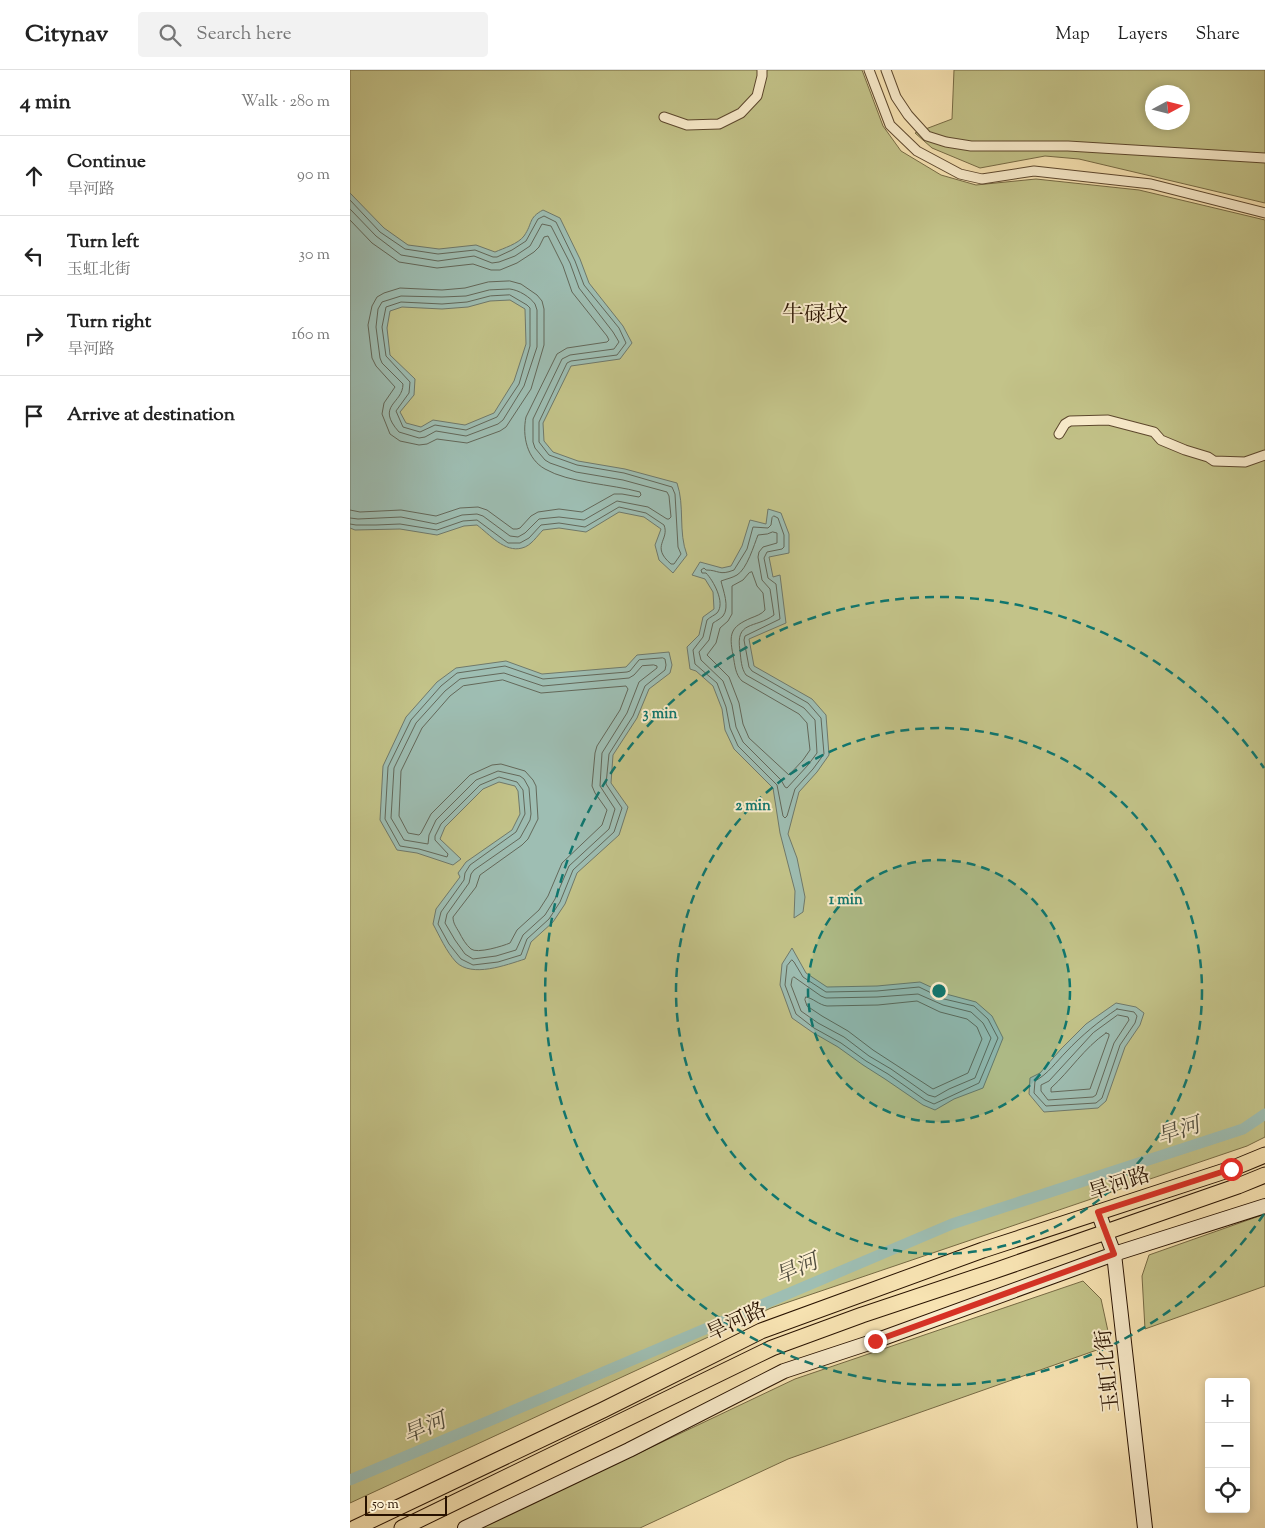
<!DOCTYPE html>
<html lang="en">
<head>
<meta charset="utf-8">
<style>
  :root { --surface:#fff; --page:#f2f2f2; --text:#222; --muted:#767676; --line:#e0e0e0 }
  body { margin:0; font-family:"Sorts Mill Goudy","Noto Serif SC",serif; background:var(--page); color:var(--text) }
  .controls { position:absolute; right:15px; bottom:15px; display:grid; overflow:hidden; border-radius:5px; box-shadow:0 2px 8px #0003 }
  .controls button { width:45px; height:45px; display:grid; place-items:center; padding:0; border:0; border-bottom:1px solid var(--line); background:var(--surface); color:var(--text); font:25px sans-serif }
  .compass { position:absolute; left:795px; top:15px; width:45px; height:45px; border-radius:50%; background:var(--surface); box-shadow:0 2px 8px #0003; rotate:83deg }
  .scale { position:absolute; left:15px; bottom:12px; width:82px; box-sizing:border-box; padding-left:5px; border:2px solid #281200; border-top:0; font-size:14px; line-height:18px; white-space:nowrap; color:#281200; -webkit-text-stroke:4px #fbeece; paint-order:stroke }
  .stop { position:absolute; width:15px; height:15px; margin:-11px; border:4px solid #d93025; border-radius:50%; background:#fff }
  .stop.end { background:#d93025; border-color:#fff; box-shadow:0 1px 5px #0008 }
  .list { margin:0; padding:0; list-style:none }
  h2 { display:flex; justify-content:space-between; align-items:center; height:65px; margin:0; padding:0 20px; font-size:21px }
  h2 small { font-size:16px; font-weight:400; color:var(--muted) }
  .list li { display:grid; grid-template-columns:32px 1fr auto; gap:15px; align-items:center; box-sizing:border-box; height:80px; padding:0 20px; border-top:1px solid var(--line) }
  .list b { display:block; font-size:19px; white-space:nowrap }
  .list p { margin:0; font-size:16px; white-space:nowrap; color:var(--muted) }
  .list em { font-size:16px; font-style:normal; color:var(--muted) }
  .icon { flex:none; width:28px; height:28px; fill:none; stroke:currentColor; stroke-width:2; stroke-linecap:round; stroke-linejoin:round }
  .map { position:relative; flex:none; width:915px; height:1458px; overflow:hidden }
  header { display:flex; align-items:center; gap:30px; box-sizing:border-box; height:70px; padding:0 25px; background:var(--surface); border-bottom:1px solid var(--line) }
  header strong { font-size:24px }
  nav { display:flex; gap:28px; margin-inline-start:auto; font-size:18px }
  .search { width:350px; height:45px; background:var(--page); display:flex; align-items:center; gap:12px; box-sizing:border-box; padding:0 18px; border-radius:5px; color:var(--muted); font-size:19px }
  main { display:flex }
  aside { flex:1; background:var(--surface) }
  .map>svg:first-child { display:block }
</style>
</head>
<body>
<header>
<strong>Citynav</strong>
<div class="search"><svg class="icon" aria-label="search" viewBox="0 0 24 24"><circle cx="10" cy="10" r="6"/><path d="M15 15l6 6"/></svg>Search here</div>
<nav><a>Map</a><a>Layers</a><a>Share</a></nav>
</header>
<main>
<aside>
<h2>4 min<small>Walk · 280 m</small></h2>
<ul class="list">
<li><svg class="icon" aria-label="ahead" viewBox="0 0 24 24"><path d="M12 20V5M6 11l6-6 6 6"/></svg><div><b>Continue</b><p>旱河路</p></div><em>90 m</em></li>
<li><svg class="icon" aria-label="left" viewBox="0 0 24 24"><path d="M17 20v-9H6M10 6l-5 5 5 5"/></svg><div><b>Turn left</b><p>玉虹北街</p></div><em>30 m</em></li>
<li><svg class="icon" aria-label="right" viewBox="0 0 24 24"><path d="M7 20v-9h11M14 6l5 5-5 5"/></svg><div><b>Turn right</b><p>旱河路</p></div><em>160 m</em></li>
<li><svg class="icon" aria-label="arrive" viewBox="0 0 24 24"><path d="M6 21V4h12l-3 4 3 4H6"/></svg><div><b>Arrive at destination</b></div></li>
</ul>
</aside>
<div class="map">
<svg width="915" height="1458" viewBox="0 0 915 1458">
  <rect width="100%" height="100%" fill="#f9e5b4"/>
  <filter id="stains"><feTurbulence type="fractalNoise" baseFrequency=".004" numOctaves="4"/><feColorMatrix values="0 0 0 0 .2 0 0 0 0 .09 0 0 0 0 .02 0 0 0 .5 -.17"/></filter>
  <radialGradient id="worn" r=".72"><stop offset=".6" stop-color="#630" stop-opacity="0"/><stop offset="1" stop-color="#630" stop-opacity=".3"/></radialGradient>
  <path fill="#c3c389" stroke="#766a44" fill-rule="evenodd" d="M0,0H512L533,56L551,81L591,105L626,115L686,109L789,120L915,150V1067L897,1076L421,1238L0,1433Z
    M604,0H915V133L729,89L695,86L630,98L582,78L565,63L602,49ZM802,22H832V52H802Z
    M915,1144V1216L795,1259L792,1206L799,1185Z
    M733,1211L751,1229L761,1275L438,1389L290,1458H131L445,1309Z"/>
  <path fill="#9ebeb3" stroke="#6f796b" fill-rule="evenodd" d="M0,123L34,158L58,175L89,179L126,175L145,182C154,178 168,174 174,166C183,153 178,148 193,140L210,148L230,189L239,213L273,256L282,273L270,289L221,296L193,353L194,371L203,382L228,391L275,399L327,413C335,436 328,462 337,485L323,503L309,490L305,475L311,459L294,447L269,442L236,462L209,458L193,460C187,466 181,476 172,478C155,483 139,464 127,455L114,456L87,465L50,459L5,460L0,458ZM160,230L175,239L176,274L164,311L144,343L115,355L83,350L71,357L56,353L50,342L64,325L65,309L40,285L37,258L40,241L52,237L92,239L118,237L140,231Z
    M418,439L431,443L439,464V483L419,487L423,507L430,505L436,553L399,569L404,596L462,629L476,645L479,685L467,702L449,722L438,764L447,788L455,827L453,842L444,848L445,821L430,763L423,718L384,679L375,660L372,639L363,616L346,601L340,599L337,577L349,565L353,547L364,539L363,522L355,509L342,505L350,492L372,498L381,496L392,476L400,450L416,454Z
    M319,582L322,595L320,603L299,619L287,648L263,685L261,713L278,737L269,765L227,803L215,834L203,852L181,872L175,889C156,895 122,908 106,892C96,881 90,867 83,854L86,839L110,807L108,803L116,792L162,760L170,744L168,721L165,716L149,712L133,719L95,757L90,769L111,789L103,795L67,783L47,780L30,750L33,696L56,647L87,612L106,598L156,591L192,604L276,597L287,585Z
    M442,878L456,903L477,917L527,916L570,912L596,924L626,932L642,946L653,968L633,1018L604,1029L585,1040L573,1035L535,1009L513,995L488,977L462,962L442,948L430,915L432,894Z
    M766,933L786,937L794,943L790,955L775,977L756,1031L748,1038L694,1042L679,1024L680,1008L690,1003L711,979L736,954Z"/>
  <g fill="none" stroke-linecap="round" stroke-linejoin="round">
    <path stroke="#63685a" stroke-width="1" d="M0,130L30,162L55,179L88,184L125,180L143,187H147L162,180L176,171L188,149L194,146L206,152L225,191L234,215L269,258L276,273L267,285L221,291L217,293L189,352V372L199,385L227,395L274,403L322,417L325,424L328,477L331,484L324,494H321C300,476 320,470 314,455L296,443L269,437L235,457L209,453L191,455L179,468L170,473H158L127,450L113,451L87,460L50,454L26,455H6L0,454
      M0,139L26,166L51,185L88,191L124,186L142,193L149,192L165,186L180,176L192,154L201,156L220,193L229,218L263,262L269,272L264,279L220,285L212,289L183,349V372L185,378L195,390L200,393L226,402L273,410L317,422L319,426L321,447L319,449H317L298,437L267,431L234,450L209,447L189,449L175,463L168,467L160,466L133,446L127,444L112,445L86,454L51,447L8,449L0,448
      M0,150L22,173L49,192L87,198L123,194L141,200H150L167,193L184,182L189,177L194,167L198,166L213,196L222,222L257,266L259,270L257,272L217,278L207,284L176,347C172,366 177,389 195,399C219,413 261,414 290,422L291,425L289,427L272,424H264L232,442L209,439L188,442L181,446L170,458L167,459H163L137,440L128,437L110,438L86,446L51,440L10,442L0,440
      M160,211L171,214L187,225L192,231L194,239V275L181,319L156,357L150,361L117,373L87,369L77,374L69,375L50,371L40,364L32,344L34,333L45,317L26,296L22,288L18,255L22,236L27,227L34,223L50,218L92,220L115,218L138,212Z
      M160,219C169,220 180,227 185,234L187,240V277L174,316L153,350L148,354L116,366L86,361L75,367L69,368L49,362C25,335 53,334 53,314L32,293L30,288L26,257L28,239L32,232L51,226L92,227L116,226L139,220Z
      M160,225L177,235L180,238V276L169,314L147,347L116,360L85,355L70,362L53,357L46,341L59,323L60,312L36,286L32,257L36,237L51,232L92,234L117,232L140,226Z
      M424,446L428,448L434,465V477L432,479L417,482L414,488L418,508L426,514L430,549L395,566L394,570L399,597L402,601L458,633L471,648L474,684L463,699L445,719L437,746L435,748L433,746L427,715L388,676L380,658L376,637L367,613L345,594L343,580L353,567L357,550C360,547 365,545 367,543C376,533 363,510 356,503H352L351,500L354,498L356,500C369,500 369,506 384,500L397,479L403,457L418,458L421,455L422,448Z
      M423,462L427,463V473L413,477L409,482L408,487L412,510L420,519L424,545C405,559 385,550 390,581C391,589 391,598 396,605L454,638L465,650L467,683L458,695L437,718L435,717L431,710L393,672L386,657L382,635L373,611L351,590L349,582L359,570L363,553C366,551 370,549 373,546C380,537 373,520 371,511C376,509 382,508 387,505C397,499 404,475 408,465L417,464Z
      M402,502L407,516L413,523L415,540C412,544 406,546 401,548C380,557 379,564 383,585C385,595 385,604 392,611L449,644L457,653L460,680L453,690L439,705L399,668L393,654L389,633L379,607L357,585L366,573L370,558L378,551L382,544V516L393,510L399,503Z
      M313,588L315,589L316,595L315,600L295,616L283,646L259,684L256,714L272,738L264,762L223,800L210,832L199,849L177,869L171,885L148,892L123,895L111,889L99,874L88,854L91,842L114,810L115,803L120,795L166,762L175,744L173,720L167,712L149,707L130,715L91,754L85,766V770L98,784L97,787L69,779L50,776L35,749L38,697L61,650L91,616L107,603L155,596L193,609L277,602L280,601L289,590Z
      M304,595L307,596V598L289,612L277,643L252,683L250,716L265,739L259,759L219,796L205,829L195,845L173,865L166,880L146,886L123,889L115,884L105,870L95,853L97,844L119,813L121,804L124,800L170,768L180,750L181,744L179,718L174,709L170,706L148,701L126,710L86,750L79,765L78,774L54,770L41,748L44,698L66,653L95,621L110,609L154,603L193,616L279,608L284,605L292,596Z
      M153,610L191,623L276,616L278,619L270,640L247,676L245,683L242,716L245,723L257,740L252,755L212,793L198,826L189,840L167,860L160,873C153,876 127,884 121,879C116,875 112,868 109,862C106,857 103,853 103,847L126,817L130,805L172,775L178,769L188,749L186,716L183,710L175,701L151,694L142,695L120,705L81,744L71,763L69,765L58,763L49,746L51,701L72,658L100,626L113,616Z
      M442,890L444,892L453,907L476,922L527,921L569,917L594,929L624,936L638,949L648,968L629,1013L584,1034L575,1030L538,1004L516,991L491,973L464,958L446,944L435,915L437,896Z
      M444,907L471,926L476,928L527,927L568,924L593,935L621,942L633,953L641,968L625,1008L599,1019L585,1027L578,1025L541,999L519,986L494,967L468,953L451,941L441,915L442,909Z
      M456,927C463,928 469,935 477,936L528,935L567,931L590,942L617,949L627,957L632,969L618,1003L583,1019L523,980L498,961L472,946L457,936L455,930Z
      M767,939L784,942L787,946L785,953L770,975L752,1028L746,1033L696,1036L684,1023L685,1011C698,1004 706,992 716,982C732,965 748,952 767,939Z
      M768,945L778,947L779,950L764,973L746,1025L743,1027L698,1030L691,1021V1015L699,1011L743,963Z
      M756,963L759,964V966L740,1019L701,1022V1018C720,1001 734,978 756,963Z"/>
    <path stroke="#9ebeb3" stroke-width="11" d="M0,1410L602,1154L893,1059L915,1044"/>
    <defs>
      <path id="street" d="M519,0L540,55L567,81L610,104L632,109L684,101L801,114L915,143
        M536,0L546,27L558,45L577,66L596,72L621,76H718L915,88
        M314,47L337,55L369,54L391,43L407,26L412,6V0
        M709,364L715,354L720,351L758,350L804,362L811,370L835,380L858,387L864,391L895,392L915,385"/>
      <path id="secondary" d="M748,1142L764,1184L795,1458
        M115,1458L279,1380L434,1301L525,1271L764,1184L915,1136"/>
      <path id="primary" d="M5,1458L253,1340L411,1261L633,1180L881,1099L915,1085
        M52,1458L422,1278L512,1245L644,1201L888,1116L915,1105"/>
    </defs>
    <use href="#street" stroke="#5c472d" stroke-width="11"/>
    <use href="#secondary" stroke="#281200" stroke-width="16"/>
    <use href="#primary" stroke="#281200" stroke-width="17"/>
    <use href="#street" stroke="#fbeece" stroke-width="9"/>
    <use href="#secondary" stroke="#fbeece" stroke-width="14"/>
    <use href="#primary" stroke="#f9e5b4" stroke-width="15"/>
  </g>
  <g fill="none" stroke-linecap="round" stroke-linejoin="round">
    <path stroke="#d93025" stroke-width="6" d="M525,1271L764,1184L748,1142L881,1099"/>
  </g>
  <circle cx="589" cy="921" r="131" fill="#0f766e" fill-opacity=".12"/>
  <g fill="none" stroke="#0f766e" stroke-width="2.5" stroke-dasharray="9 6">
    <circle cx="589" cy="921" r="131"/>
    <circle cx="589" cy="921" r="263"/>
    <path d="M914 1144A394 394 0 1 1 914 698"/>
  </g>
  <g text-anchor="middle" stroke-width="4" stroke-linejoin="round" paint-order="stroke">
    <g font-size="21" fill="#281200" stroke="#fbeece">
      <text transform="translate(769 1113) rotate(-18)" y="7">旱河路</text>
      <text transform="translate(386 1251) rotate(-25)" y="7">旱河路</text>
      <text transform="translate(757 1301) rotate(-96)" y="7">玉虹北街</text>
    </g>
    <g font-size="22" fill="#281200" stroke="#fbeece">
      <text x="465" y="251">牛碌坟</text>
    </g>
    <g font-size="22" font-style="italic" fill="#514e3f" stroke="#fbeece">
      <text transform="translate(828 1060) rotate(-18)" y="8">旱河</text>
      <text transform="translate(446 1198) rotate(-23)" y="8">旱河</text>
      <text transform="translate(74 1357) rotate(-23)" y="8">旱河</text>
    </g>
  </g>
  <circle cx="589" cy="921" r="8" fill="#0f766e" stroke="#fbeece" stroke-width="2.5"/>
  <g font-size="15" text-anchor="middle" font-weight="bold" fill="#0f766e" stroke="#fbeece" stroke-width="4" stroke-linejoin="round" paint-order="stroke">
    <text x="310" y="648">3 min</text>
    <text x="403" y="740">2 min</text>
    <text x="496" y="834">1 min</text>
  </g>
  <rect width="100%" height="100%" filter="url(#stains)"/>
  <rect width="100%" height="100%" fill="url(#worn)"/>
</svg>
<div class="controls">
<button>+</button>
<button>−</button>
<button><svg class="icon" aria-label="locate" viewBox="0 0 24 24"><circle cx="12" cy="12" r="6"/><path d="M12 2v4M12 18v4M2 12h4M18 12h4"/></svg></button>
</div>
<svg class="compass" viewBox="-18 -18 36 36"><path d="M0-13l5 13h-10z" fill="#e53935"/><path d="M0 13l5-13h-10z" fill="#767676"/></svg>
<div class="scale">50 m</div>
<div class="stop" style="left:881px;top:1099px"></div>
<div class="stop end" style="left:525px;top:1271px"></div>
</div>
</main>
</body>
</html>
